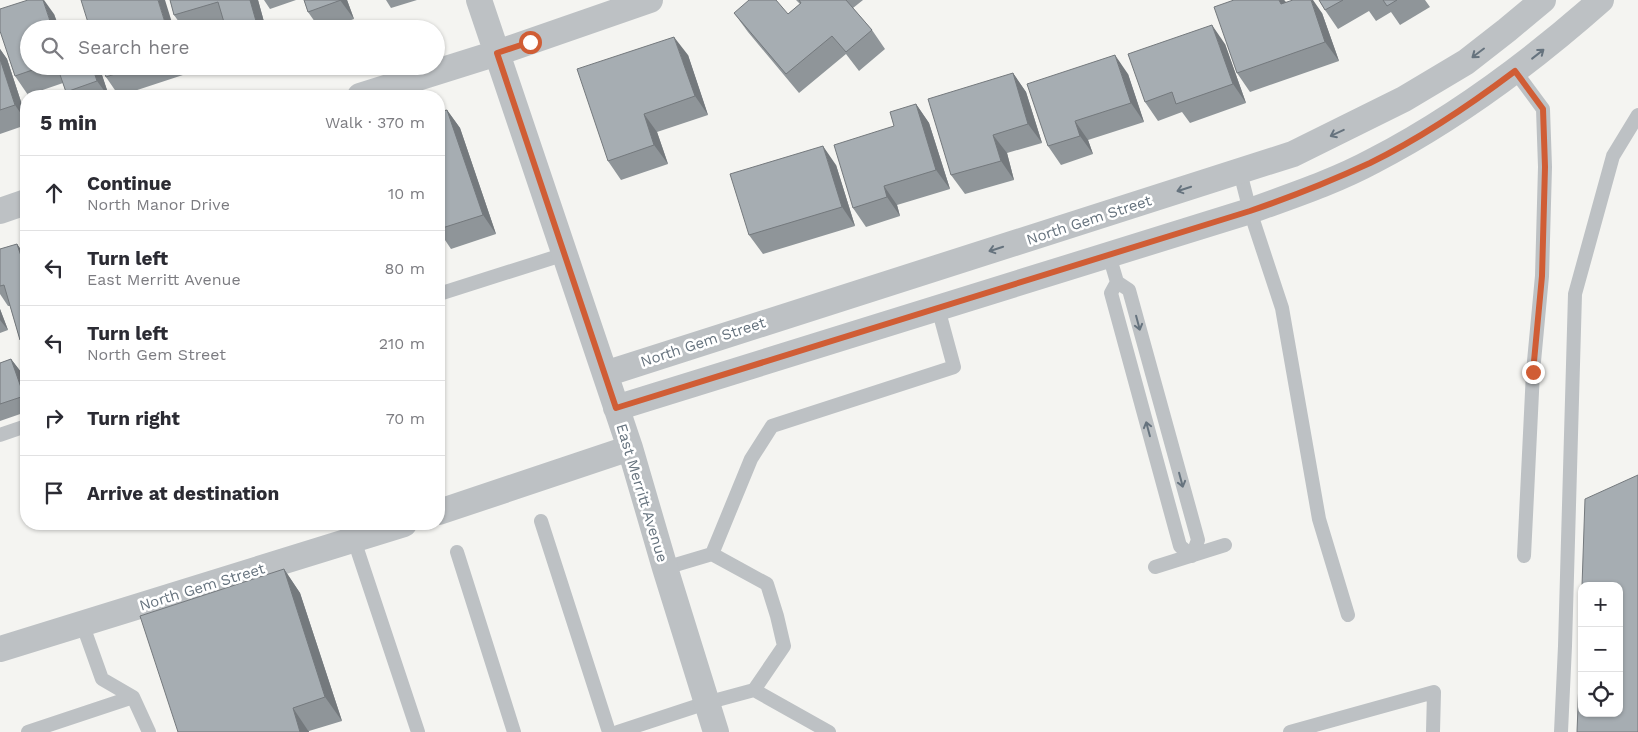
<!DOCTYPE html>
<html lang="en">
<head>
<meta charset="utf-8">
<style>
  :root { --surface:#fff; --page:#f7f7f7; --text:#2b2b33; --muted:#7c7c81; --line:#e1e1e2 }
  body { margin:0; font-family:"Work Sans",sans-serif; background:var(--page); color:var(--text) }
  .controls { position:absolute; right:15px; bottom:15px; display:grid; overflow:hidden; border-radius:10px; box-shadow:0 1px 4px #0004 }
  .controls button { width:45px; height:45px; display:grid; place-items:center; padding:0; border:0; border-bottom:1px solid var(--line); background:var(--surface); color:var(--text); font:25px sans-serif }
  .stop { position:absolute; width:15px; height:15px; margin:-11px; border:4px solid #d05d35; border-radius:50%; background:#fff }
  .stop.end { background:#d05d35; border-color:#fff; box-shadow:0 1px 5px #0008 }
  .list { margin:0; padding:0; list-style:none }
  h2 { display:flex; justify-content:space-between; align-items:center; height:65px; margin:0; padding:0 20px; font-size:21px }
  h2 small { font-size:16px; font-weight:400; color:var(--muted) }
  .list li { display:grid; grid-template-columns:32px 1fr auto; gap:15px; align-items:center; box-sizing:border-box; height:75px; padding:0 20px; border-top:1px solid var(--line) }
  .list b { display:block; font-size:19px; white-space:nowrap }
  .list p { margin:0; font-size:16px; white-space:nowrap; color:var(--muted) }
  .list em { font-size:16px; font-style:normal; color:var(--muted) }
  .icon { flex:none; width:28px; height:28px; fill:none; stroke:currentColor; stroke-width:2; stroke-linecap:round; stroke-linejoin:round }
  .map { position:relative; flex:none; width:1638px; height:732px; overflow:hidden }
  .search { position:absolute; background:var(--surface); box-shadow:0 1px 4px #0004; left:20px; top:20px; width:425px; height:55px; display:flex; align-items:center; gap:12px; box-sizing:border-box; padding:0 18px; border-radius:28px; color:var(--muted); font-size:19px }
  .panel { position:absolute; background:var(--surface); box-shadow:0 1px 4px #0004; left:20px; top:90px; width:425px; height:440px; border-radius:20px }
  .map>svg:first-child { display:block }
</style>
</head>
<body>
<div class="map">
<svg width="1638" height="732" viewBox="0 0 1638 732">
  <rect width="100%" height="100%" fill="#f4f4f1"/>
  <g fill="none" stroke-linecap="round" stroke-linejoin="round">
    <path stroke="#bdc1c4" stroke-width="14" d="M1515,71L1543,109L1545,167L1542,276L1533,372L1524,556
      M1240,172L1250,211L1282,308L1319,519L1348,615
      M1109,255L1117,282L1129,290L1198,540L1192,556L1180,546L1111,293L1117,282
      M439,294L565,254
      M0,435L26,426
      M541,521L609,732
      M354,540L418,732
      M457,552L514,732
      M1155,567L1225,545
      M665,568L712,554L751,459L772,426L954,367L938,308
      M82,623L102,679L133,697L149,732
      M754,690L829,732
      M28,732L133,697
      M618,732L706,703L754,690L784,646L777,616L767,584L712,554
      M1290,732L1434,692L1433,732
      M1561,732L1565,646L1575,294L1613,156L1638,115"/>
    <path stroke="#bdc1c4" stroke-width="26" d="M479,0L630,448L665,568L716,732
      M360,96L497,53L650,0
      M0,211L26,202
      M605,374L1293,154L1404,99L1466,62L1507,30L1543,0
      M616,408L1250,211C1291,196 1334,182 1373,161C1456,118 1531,62 1601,0
      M439,512L630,448
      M0,649L404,524"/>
  </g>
  <path fill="#8f9599" d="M170,0H258L266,29H226L224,23L204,29H184L174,15Z
    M264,0H296L270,9Z
    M304,0H347L354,19L326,29H320L308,12Z
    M386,0H417L391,8Z
    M796,0H863L853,8L872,30L885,49L859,71L846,54L799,93L748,32L734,13L788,14L800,4Z
    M1234,0H1284L1286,2L1322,13L1339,61L1250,92L1237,73Z
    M1319,0H1425L1430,7L1400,25L1391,12L1376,21L1369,11L1338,29L1325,10Z
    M54,14L58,24L29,66H99L109,96H69L66,92L63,83L28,95L15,76Z
    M1225,44L1246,103L1190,123L1182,112L1158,121L1145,102Z
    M0,49L7,59L26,117V125L0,134Z
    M688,55L708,115L657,132L668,164L621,180L608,161Z
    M102,66H187L189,73L119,96L106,77Z
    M1013,73L1026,92L1042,143L1007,153L1014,180L965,194L951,175Z
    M1128,74L1144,122L1088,140L1093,154L1061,165L1048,146Z
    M916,104L929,123L950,189L897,205L900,216L866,227L853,208L894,126Z
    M447,110L460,128L496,234L451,249L439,231V112Z
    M836,165L855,226L763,254L749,235Z
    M17,244L26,257V349L20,340L10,306H8L0,294V249Z
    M0,309L8,330L0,333Z
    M11,359L21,372L26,388V412L0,421V363Z
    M284,569L300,593L342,721L309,731V732H178Z"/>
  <path fill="#74797d" d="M43,0H44L54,14L59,29L52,27Z
    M158,0H165L174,29H167Z
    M250,0H258L266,29H259L258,28Z
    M340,0H347L354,19Z
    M1279,0H1284L1288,5L1281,4Z
    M1311,0H1313L1322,13L1339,61L1325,42Z
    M1212,25L1225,44L1246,103L1233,84Z
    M674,37L688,55L708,115L695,96Z
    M0,49L7,59L26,117V121L15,105L0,59Z
    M1115,55L1128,74L1144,122L1131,103Z
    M92,66H99L109,96H108L97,81Z
    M184,66H187L189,73Z
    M1013,73L1026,92L1042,143L1028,124Z
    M916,104L929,123L950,189L936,170Z
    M447,110L460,128L496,234L483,215Z
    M644,114L657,132L668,164L654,145Z
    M1075,121L1088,140L1093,154L1080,136Z
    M993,135L1007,153L1014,180L1001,161Z
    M823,146L836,165L855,226L842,207Z
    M884,186L897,205L900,216L887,197Z
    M17,244L26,257V269L24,265Z
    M0,309L8,330L0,320Z
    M11,359L21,372L26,388V398L24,396Z
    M284,569L300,593L342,721L325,697Z
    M293,708L309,732H300Z"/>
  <path fill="#a6adb2" stroke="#74797d" d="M28,0H43L52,27L66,21L69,29H29V66H44L15,76L0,31V9Z
    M81,0H158L167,29H90Z
    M170,0H250L258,28L255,29H226L218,2L174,15Z
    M304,0H341L308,12Z
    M749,0H776L788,14L801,3L799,0H846L872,30L846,52L832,36L786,74L734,13Z
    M1234,0H1279L1281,4L1293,0H1311L1325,42L1237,73L1214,7Z
    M1319,0H1343L1325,10Z
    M1383,0H1397L1387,6Z
    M1212,25L1233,84L1176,104L1172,92L1145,102L1128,54Z
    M674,37L695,96L644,114L654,145L608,161L577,69Z
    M1115,55L1131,103L1075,121L1080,136L1048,146L1027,84Z
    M0,59L15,105L0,110Z
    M57,66H92L97,81L66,92Z
    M102,66H139L106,77Z
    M1013,73L1028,124L993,135L1001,161L951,175L928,99Z
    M916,104L936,170L884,186L887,197L853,208L834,145L894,126L890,112Z
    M447,110L483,215L439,229V112Z
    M823,146L842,207L749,235L730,174Z
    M17,244L24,265L26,264V338L20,340L4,285L0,286V249Z
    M11,359L24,396L0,404V363Z
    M1638,475V732H1577L1582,603V713H1619V586H1582L1585,499Z
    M284,569L325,697L293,708L300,732H178L140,616Z"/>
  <defs><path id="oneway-shaft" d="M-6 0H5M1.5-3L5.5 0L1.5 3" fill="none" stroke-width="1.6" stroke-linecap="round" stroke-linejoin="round" transform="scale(1.25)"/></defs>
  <g stroke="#66737e">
    <use href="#oneway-shaft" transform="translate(1478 53) rotate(143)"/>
    <use href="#oneway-shaft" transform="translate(1538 54) rotate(-38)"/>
    <use href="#oneway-shaft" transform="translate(1337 133) rotate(155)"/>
    <use href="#oneway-shaft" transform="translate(1184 189) rotate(162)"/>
    <use href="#oneway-shaft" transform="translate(996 249) rotate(162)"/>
    <use href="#oneway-shaft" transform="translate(1138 323) rotate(75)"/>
    <use href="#oneway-shaft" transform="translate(1148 429) rotate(-105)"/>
    <use href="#oneway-shaft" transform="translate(1181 480) rotate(75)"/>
  </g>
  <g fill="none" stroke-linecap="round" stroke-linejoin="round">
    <path stroke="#d05d35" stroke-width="6" d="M530,42L497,53L616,408L1250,211C1291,197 1331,181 1370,163C1421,138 1470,105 1515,71L1543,109L1545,167L1542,276L1533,372"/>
  </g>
  <g text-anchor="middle" stroke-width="5" stroke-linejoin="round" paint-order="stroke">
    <g font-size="15" fill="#66737e" stroke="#fff">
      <text transform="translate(1089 220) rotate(-18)" y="5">North Gem Street</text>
      <text transform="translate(703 342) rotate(-18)" y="5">North Gem Street</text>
      <text transform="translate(642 493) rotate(73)" y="5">East Merritt Avenue</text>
      <text transform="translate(202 587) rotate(-17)" y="5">North Gem Street</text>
    </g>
  </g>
</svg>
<div class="controls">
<button>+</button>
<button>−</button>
<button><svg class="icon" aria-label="locate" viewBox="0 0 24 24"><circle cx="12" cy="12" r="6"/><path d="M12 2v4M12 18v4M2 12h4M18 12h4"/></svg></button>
</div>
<div class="stop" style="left:530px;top:42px"></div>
<div class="stop end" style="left:1533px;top:372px"></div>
<div class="search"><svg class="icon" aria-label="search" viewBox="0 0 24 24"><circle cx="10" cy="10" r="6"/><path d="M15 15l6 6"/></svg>Search here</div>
<section class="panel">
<h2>5 min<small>Walk · 370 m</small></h2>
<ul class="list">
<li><svg class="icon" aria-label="ahead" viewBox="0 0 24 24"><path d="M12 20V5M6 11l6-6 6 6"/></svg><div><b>Continue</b><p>North Manor Drive</p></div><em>10 m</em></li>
<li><svg class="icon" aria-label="left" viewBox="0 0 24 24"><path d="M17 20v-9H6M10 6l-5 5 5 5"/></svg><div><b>Turn left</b><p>East Merritt Avenue</p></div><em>80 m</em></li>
<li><svg class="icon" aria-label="left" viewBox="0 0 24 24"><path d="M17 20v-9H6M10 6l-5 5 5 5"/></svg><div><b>Turn left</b><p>North Gem Street</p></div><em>210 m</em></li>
<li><svg class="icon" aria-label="right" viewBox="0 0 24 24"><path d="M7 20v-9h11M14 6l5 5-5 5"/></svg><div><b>Turn right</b></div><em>70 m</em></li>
<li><svg class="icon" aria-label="arrive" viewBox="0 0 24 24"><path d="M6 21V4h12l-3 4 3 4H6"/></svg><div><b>Arrive at destination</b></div></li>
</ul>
</section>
</div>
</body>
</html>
